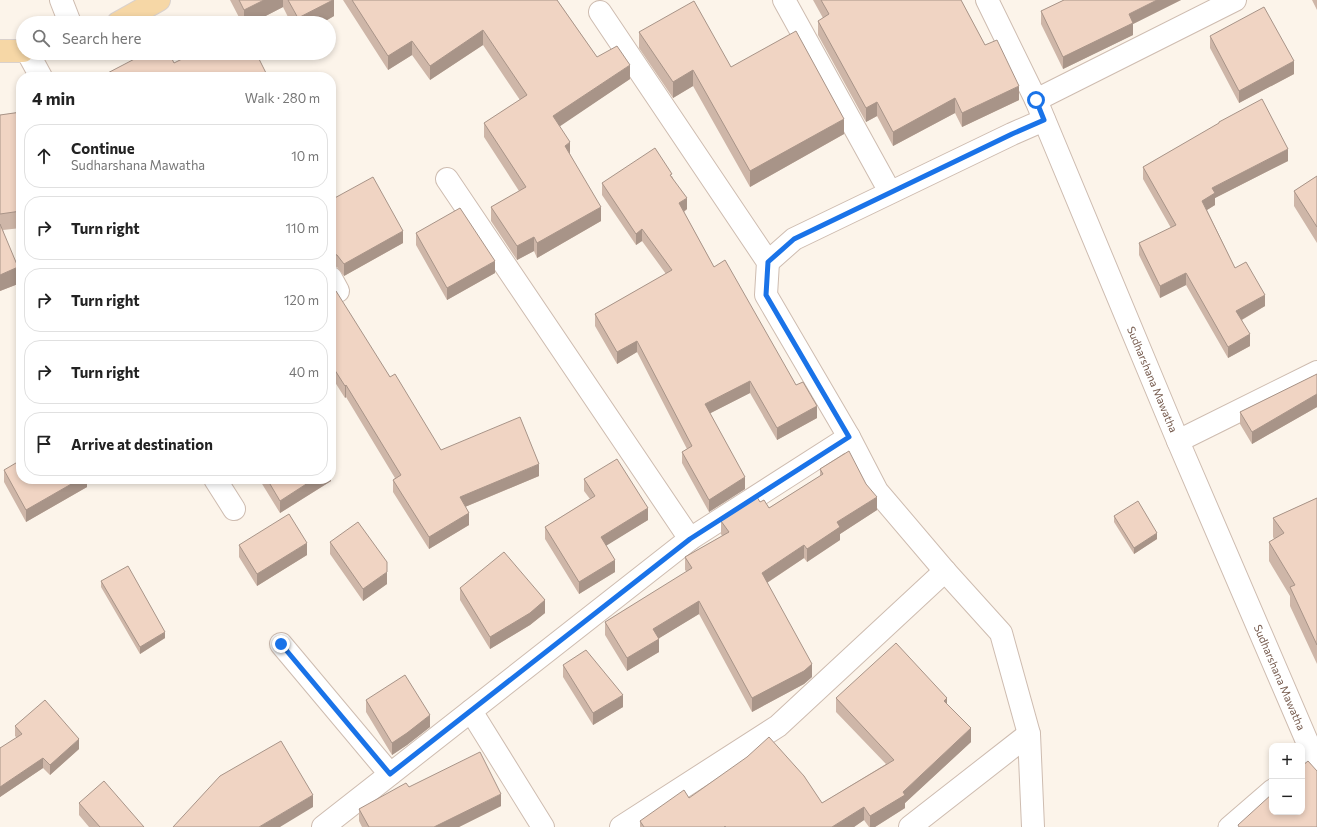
<!DOCTYPE html>
<html lang="en">
<head>
<meta charset="utf-8">
<style>
  :root { --surface:#fff; --page:#f2f2f2; --text:#222; --muted:#767676; --line:#e0e0e0 }
  body { margin:0; font-family:Commissioner,sans-serif; background:var(--page); color:var(--text) }
  .controls { position:absolute; right:12px; bottom:12px; display:grid; overflow:hidden; border-radius:8px; box-shadow:0 2px 6px #0003 }
  .controls button { width:36px; height:36px; display:grid; place-items:center; padding:0; border:0; border-bottom:1px solid var(--line); background:var(--surface); color:var(--text); font:20px sans-serif }
  .stop { position:absolute; width:12px; height:12px; margin:-9px; border:3px solid #1a73e8; border-radius:50%; background:#fff }
  .stop.end { background:#1a73e8; border-color:#fff; box-shadow:0 1px 4px #0008 }
  .list { margin:0; padding:0; list-style:none }
  h2 { display:flex; justify-content:space-between; align-items:center; height:52px; margin:0; padding:0 16px; font-size:17px }
  h2 small { font-size:13px; font-weight:400; color:var(--muted) }
  .list li { display:grid; grid-template-columns:26px 1fr auto; gap:12px; align-items:center; box-sizing:border-box; height:64px; margin:0 8px 8px; padding:0 8px; border:1px solid var(--line); border-radius:16px }
  .list b { display:block; font-size:15px; white-space:nowrap }
  .list p { margin:0; font-size:13px; white-space:nowrap; color:var(--muted) }
  .list em { font-size:13px; font-style:normal; color:var(--muted) }
  .icon { flex:none; width:22px; height:22px; fill:none; stroke:currentColor; stroke-width:2; stroke-linecap:round; stroke-linejoin:round }
  .map { position:relative; flex:none; width:1317px; height:827px; overflow:hidden }
  .search { position:absolute; background:var(--surface); box-shadow:0 2px 6px #0003; left:16px; top:16px; width:320px; height:44px; display:flex; align-items:center; gap:10px; box-sizing:border-box; padding:0 14px; border-radius:22px; color:var(--muted); font-size:15px }
  .panel { position:absolute; background:var(--surface); box-shadow:0 2px 6px #0003; left:16px; top:72px; width:320px; height:412px; border-radius:16px }
  .map>svg:first-child { display:block }
</style>
</head>
<body>
<div class="map">
<svg width="1317" height="827" viewBox="0 0 1317 827">
  <rect width="100%" height="100%" fill="#fcf4ea"/>
  <g fill="none" stroke-linecap="round" stroke-linejoin="round">
    <defs>
      <path id="service" d="M1228,827L1272,789"/>
      <g id="minor">
        <path d="M61,0L70,23"/>
        <path d="M784,0L890,192"/>
        <path id="s1" d="M987,0L1036,100L1178,441L1312,753L1317,760"/>
        <path d="M600,12L768,262L766,295L849,437L877,491L945,571L1001,633L1029,734L1033,827"/>
        <path d="M28,53L41,77"/>
        <path d="M1036,100L1235,0"/>
        <path d="M447,179L690,539"/>
        <path d="M768,262L794,239L1012,134L1044,120"/>
        <path d="M331,278L338,291"/>
        <path d="M1178,441L1317,372"/>
        <path d="M215,479L234,509"/>
        <path d="M281,644L390,774"/>
        <path d="M471,711L543,827"/>
        <path d="M323,827L690,539L849,437"/>
        <path d="M621,827L778,726L945,571"/>
        <path d="M910,827L1029,734"/>
      </g>
      <path id="primary" d="M118,23L159,0
        M0,51H23"/>
    </defs>
    <use href="#service" stroke="#cebcb0" stroke-width="21"/>
    <use href="#minor" stroke="#cebcb0" stroke-width="24"/>
    <use href="#primary" stroke="#d9d1cd" stroke-width="24"/>
    <use href="#service" stroke="#fff" stroke-width="19"/>
    <use href="#minor" stroke="#fff" stroke-width="22"/>
    <use href="#primary" stroke="#f6d7a6" stroke-width="22"/>
  </g>
  <path fill="#ceb6a8" d="M230,0H334V16L322,23H291L283,7L252,23H242Z
    M343,0H557L597,57L630,79L559,126L570,154L601,221L537,258L534,251L517,260L491,221V207L519,191L484,137V123L520,100L483,45L430,80L412,55L388,70Z
    M813,0H961L985,45L1019,100L962,127L955,113L893,146L877,116L866,122L818,35V21L823,18Z
    M1064,0H1181L1133,24V35L1063,69L1041,24V11Z
    M1312,0H1317V10Z
    M639,32L731,67L844,134L750,187L693,86L673,98L639,48Z
    M1210,36L1294,74L1239,103L1210,48Z
    M21,112V228L3,230L18,284L0,291V115Z
    M1219,122L1288,161L1215,198V205L1207,210L1235,268L1265,306L1242,320L1250,346L1228,358L1186,285L1160,298L1139,255V243L1171,228L1143,179V167L1219,124Z
    M672,176L687,209L684,212L714,267L796,385L817,418L777,440L750,393L710,413L745,489L709,512L682,463V452L687,449L637,352L617,364L595,326V314L666,274L642,241L636,245L602,195V183Z
    M1317,176V243L1294,206V191Z
    M331,200L403,243L344,276L337,267L331,266Z
    M416,233L495,273L447,300L416,245Z
    M331,289L390,377L441,450L539,476L465,507L469,525L429,549L393,492V480L395,478L346,397L345,398L331,376Z
    M1317,374V407L1252,444L1240,424V412Z
    M820,469L877,510L840,534V540L807,562L804,558L767,583L812,677L804,684L752,712L699,614L659,638V652L627,671L605,635V622L687,572L685,570V557L722,536L721,534V521L760,502L769,508L820,476Z
    M4,470L87,479V487L26,522L4,482Z
    M259,479H331V481L280,513Z
    M584,479L648,520L606,545L615,572L579,594L545,539V527L590,499L584,491Z
    M1317,498V664L1290,606V596L1269,561V542L1274,539L1273,537V518Z
    M1114,516L1157,539L1134,554L1114,522Z
    M330,542L387,584L363,601L330,554Z
    M239,545L307,555L257,586L239,557Z
    M101,581L165,638L140,654L101,587Z
    M460,588L545,613L530,625L490,649L460,600Z
    M563,665L623,707L593,725L563,677Z
    M836,698L947,704L971,742L905,803V808L875,827H869L864,820L854,827H640V821L689,798L822,803L886,764L836,712Z
    M366,700L430,727L407,745L392,755L366,712Z
    M15,726L79,749L50,775L43,768L0,797V748L17,738L15,736Z
    M409,787L501,806L459,827H362L359,821V809Z
    M79,803L144,827H89L79,815Z"/>
  <path fill="#a89488" d="M264,0H283V7L252,23H244V10Z
    M333,0H334V16L322,23H298V18Z
    M1157,0H1181L1133,24V35L1063,69V57L1129,14Z
    M483,30V45L430,80V66Z
    M412,41V55L388,70V56Z
    M1294,61V74L1239,103V91Z
    M630,65V79L553,131V116Z
    M693,70V86L673,98V82Z
    M1019,86V100L962,127V113Z
    M955,98V113L893,146V132Z
    M877,102V116L866,122V108Z
    M844,119V134L750,187V171Z
    M570,142V157L565,146Z
    M1288,149V161L1215,198V205L1202,213V201L1212,188Z
    M687,198V209L679,215V203Z
    M601,207V221L537,258V243Z
    M642,229V241L636,245V234Z
    M403,231V243L344,276V264Z
    M534,237V251L517,260V246Z
    M495,261V273L447,300V288Z
    M18,267V284L0,291V275Z
    M1186,273V285L1160,298V286Z
    M1265,295V306L1236,323V311Z
    M1250,334V346L1228,358V347Z
    M637,341V352L617,364V352Z
    M750,381V393L705,416V404Z
    M346,385V397L345,398V386Z
    M1317,394V407L1252,444V432Z
    M817,406V418L777,440V428Z
    M539,464V476L460,509V497Z
    M745,477V489L709,512V500Z
    M80,479H87V487L26,522V510Z
    M314,479H331V481L280,513V501Z
    M877,497V510L840,534V540L807,562V549L837,522Z
    M648,508V520L601,549V537Z
    M469,513V525L429,549V537Z
    M1157,533V539L1134,554V548Z
    M307,543V555L257,586V574Z
    M804,545V558L762,586V573Z
    M615,560V572L579,594V582Z
    M387,572V584L363,601V589Z
    M545,600V613L530,625L490,649V637Z
    M699,601V614L653,642V629Z
    M165,632V638L140,654V647Z
    M659,639V652L627,671V658Z
    M812,664V677L804,684L752,712V698Z
    M623,695V707L593,725V713Z
    M947,698V712L944,701Z
    M430,715V727L407,745L392,755V743Z
    M971,728V742L905,803V808L875,827H870V816L903,792Z
    M79,739V749L50,775V765Z
    M43,758V768L0,797V787Z
    M501,794V806L459,827H434Z
    M313,795V807L280,827H259Z
    M864,807V820L854,827H832Z"/>
  <path fill="#f0d4c3" stroke="#a89488" d="M239,0H264L244,10Z
    M288,0H333L298,18Z
    M352,0H557L597,57L617,46L630,65L553,116L570,142L565,146L601,207L537,243L534,237L517,246L491,207L526,187L484,123L527,95L483,30L430,66L412,41L388,56Z
    M821,0H961L985,45L997,40L1019,86L962,113L955,98L893,132L877,102L866,108L818,21L829,14Z
    M1064,0H1157L1129,14L1133,23L1063,57L1041,11Z
    M694,1L731,67L796,31L844,119L750,171L693,70L673,82L639,32Z
    M1264,7L1294,61L1239,91L1210,36Z
    M146,53H169L174,63L194,53H256L268,77H100Z
    M1262,99L1288,149L1212,188L1215,193L1202,201L1235,268L1246,262L1265,295L1236,311L1250,334L1228,347L1186,273L1160,286L1139,243L1176,225L1143,167L1219,123V122Z
    M21,112V211L0,214V115Z
    M655,148L672,174L670,175L687,198L679,203L714,267L725,260L796,385L803,382L817,406L777,428L750,381L705,404L745,477L709,500L682,452L692,446L637,341L617,352L595,314L672,270L642,229L636,234L602,183Z
    M1317,176V227L1294,191Z
    M373,177L403,231L344,264L337,255L331,253V200Z
    M460,208L495,261L447,288L416,233Z
    M0,224L18,267L0,275Z
    M331,289L336,291L390,377L395,374L441,450L520,417L539,464L460,497L469,513L429,537L393,480L401,475L346,385L345,386L331,364Z
    M1317,374V394L1252,432L1240,412Z
    M849,451L866,484L877,497L837,522L840,527L807,549L804,545L762,573L812,664L804,671L752,698L699,601L653,629L659,639L627,658L605,622L692,568L685,557L729,532L721,521L757,497L760,502L764,500L769,508L823,474L820,469Z
    M617,459L648,508L601,537L615,560L579,582L545,527L595,496L584,479Z
    M21,460V479H80L26,510L4,470Z
    M267,479H314L280,501Z
    M1317,498V645L1290,587L1295,585L1269,542L1284,533L1273,518Z
    M1138,501L1157,533L1134,548L1114,516Z
    M289,514L307,543L257,574L239,545Z
    M358,522L387,562V572L363,589L330,542Z
    M504,552L545,600L530,613L490,637L460,588Z
    M128,566L165,632L140,647L101,581Z
    M896,643L947,698L944,701L971,728L903,792L905,795L870,816L864,807L832,827H726L725,826L724,827H644L640,821L684,790L689,798L747,757L769,737L804,776L822,803L894,760L836,698Z
    M586,650L623,695L593,713L563,665Z
    M405,675L430,715L407,733L392,743L366,700Z
    M45,700L79,739L50,765L43,758L0,787V748L22,734L15,726Z
    M281,741L313,795L259,827H173L220,776Z
    M480,752L501,794L434,827H369L359,809L406,783L409,787Z
    M1308,761L1317,771V827H1239L1238,825L1272,794V812H1302V766Z
    M104,781L144,827H100L79,803Z"/>
  <g fill="none" stroke-linecap="round" stroke-linejoin="round">
    <path stroke="#1a73e8" stroke-width="5" d="M281,644L390,774L690,539L849,437L766,295L768,262L794,239L1012,134L1044,120L1036,100"/>
  </g>
  <g text-anchor="middle" stroke-width="3.5" stroke-linejoin="round" paint-order="stroke">
    <g font-size="11" fill="#765b4e" stroke="#fef9f1">
      <text dy="4" stroke="none"><textPath href="#s1" startOffset="414">Sudharshana Mawatha</textPath></text>
      <text dy="4" stroke="none"><textPath href="#s1" startOffset="738">Sudharshana Mawatha</textPath></text>
    </g>
  </g>
</svg>
<div class="controls">
<button>+</button>
<button>−</button>
</div>
<div class="stop" style="left:1036px;top:100px"></div>
<div class="stop end" style="left:281px;top:644px"></div>
<div class="search"><svg class="icon" aria-label="search" viewBox="0 0 24 24"><circle cx="10" cy="10" r="6"/><path d="M15 15l6 6"/></svg>Search here</div>
<section class="panel">
<h2>4 min<small>Walk · 280 m</small></h2>
<ul class="list">
<li><svg class="icon" aria-label="ahead" viewBox="0 0 24 24"><path d="M12 20V5M6 11l6-6 6 6"/></svg><div><b>Continue</b><p>Sudharshana Mawatha</p></div><em>10 m</em></li>
<li><svg class="icon" aria-label="right" viewBox="0 0 24 24"><path d="M7 20v-9h11M14 6l5 5-5 5"/></svg><div><b>Turn right</b></div><em>110 m</em></li>
<li><svg class="icon" aria-label="right" viewBox="0 0 24 24"><path d="M7 20v-9h11M14 6l5 5-5 5"/></svg><div><b>Turn right</b></div><em>120 m</em></li>
<li><svg class="icon" aria-label="right" viewBox="0 0 24 24"><path d="M7 20v-9h11M14 6l5 5-5 5"/></svg><div><b>Turn right</b></div><em>40 m</em></li>
<li><svg class="icon" aria-label="arrive" viewBox="0 0 24 24"><path d="M6 21V4h12l-3 4 3 4H6"/></svg><div><b>Arrive at destination</b></div></li>
</ul>
</section>
</div>
</body>
</html>
